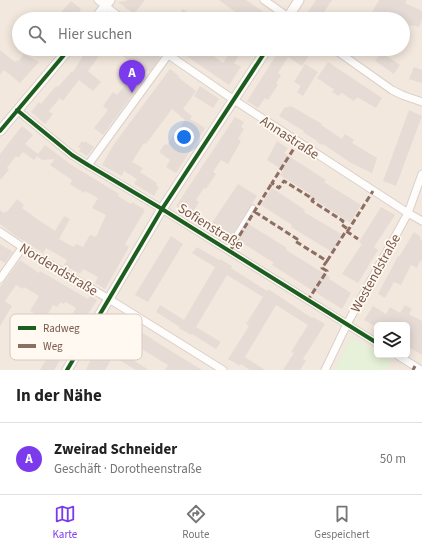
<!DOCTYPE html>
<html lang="de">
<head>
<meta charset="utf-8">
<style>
  :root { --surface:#fff; --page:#f6f6f6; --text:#222; --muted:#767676; --line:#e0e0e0; --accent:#7c3aed }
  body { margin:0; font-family:"Source Sans 3",sans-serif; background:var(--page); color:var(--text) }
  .controls { position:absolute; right:12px; bottom:12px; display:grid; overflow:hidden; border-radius:6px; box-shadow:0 2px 10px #0003 }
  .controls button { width:36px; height:36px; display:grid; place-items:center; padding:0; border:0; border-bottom:1px solid var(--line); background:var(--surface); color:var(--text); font:20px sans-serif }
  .you { position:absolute; left:184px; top:137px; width:14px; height:14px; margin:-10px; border:3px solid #fff; border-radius:50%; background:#1a73e8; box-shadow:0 0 0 6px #1a73e833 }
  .badge { display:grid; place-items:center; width:26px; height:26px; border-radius:50%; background:var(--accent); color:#fff; font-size:13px; font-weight:700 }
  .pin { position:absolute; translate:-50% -33px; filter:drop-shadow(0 1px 2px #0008) }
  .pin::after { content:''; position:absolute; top:21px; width:14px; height:12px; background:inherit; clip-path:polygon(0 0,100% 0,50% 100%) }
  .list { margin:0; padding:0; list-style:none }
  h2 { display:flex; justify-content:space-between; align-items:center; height:52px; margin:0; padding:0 16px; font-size:17px }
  h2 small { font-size:13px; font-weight:400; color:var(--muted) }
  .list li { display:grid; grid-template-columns:26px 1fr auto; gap:12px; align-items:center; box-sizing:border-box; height:72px; padding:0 16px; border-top:1px solid var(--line) }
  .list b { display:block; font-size:15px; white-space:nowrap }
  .list p { margin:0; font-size:13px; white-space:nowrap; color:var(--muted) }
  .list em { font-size:13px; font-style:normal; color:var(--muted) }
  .icon { flex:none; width:22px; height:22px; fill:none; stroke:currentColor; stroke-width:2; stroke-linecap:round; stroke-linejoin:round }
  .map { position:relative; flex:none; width:422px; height:370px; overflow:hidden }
  .search { position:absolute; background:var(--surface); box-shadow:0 2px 10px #0003; left:12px; right:12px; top:12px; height:44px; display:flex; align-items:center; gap:10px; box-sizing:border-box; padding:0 14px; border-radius:22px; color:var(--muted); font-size:15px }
  .sheet { height:124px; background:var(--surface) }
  nav { display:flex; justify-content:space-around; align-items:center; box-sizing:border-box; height:56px; border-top:1px solid var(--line); background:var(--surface); font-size:11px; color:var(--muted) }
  nav a { display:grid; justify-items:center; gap:2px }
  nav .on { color:var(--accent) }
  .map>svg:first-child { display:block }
</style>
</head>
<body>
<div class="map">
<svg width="422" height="370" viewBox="0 0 422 370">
  <rect width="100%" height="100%" fill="#f9f4ee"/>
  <path fill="#f3e8dd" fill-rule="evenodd" d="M0,0H422V370H0ZM19,19H403V49H19ZM377,325H407V355H377Z"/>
  <path fill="#e7f0d8" d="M352,338L377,351V355H384L393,360L386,370H334L349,341Z"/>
  <path fill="#e6dcd5" d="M127,0H145L134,14L118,2L126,1Z
    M219,0H246L274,19H257L246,12L242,17Z
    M316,0H332L324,12L326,14L322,19H309L305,16Z
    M379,0H407L405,3L422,11V19L419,27L412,25L411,26L403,23V19H368Z
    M71,1L81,9L79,12L80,13L75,19H55Z
    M183,9L198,19H176Z
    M87,49H104L88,71L101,82L93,91L79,80L63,101L60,98L49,111L53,114L45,124L31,112L39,102L41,104L56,86L58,87L72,71L73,72Z
    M122,49H150L160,57L150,72L148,70L138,81L141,83L103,135L94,128L108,110L103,106L113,92L117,95L128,82L121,77L132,63L119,53Z
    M176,49H205L223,63L232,49H243L234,63L241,67L229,85Z
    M280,49H313L302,66L288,57L278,73L281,75L276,84L278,85L268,100L265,98L258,108L247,101Z
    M0,50L15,62L17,60L18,62L24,54L39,62L20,83L4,70L0,75Z
    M381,52L400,65L394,74L375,61Z
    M328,62L382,98L376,108L357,97L354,101L342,93H341L339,96L332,92L334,89L332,88L317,78Z
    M305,64L318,72L303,96L297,92L301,86L294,82Z
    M414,67L422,70V83L409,79Z
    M170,69L179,76L178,77L196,91L183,109L192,116L190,119L205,128L176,173L166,167L170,160L159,152L165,144L167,145L174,134L176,135L185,120L172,109L146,144L144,143L132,162L143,168L140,172L157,183L156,185L159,187L154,196L134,184L137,179L124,171L122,176L102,165L114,144Z
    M200,86L219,99L213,108L194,96Z
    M291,106L322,124L321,125L342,139L345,134L354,140L352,143L377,158L372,173L351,163L323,144L322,145L317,142V141L303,132L304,131L279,116L284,108Z
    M409,110L422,116L396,186L383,181Z
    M235,117L244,122L241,127L244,129L238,139L241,141L228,164L221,160L213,172L216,174L206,189L204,188L196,200L199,202L191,215L176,206Z
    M22,126L33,135L25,144L38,154L45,145L70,164L119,194L118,196L131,204L132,202L145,210L125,244L129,247L105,289L95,283L98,277L83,269L80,274L64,265L67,260L46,248L43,253L14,235L0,224V210L4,213L6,211L7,212L17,199L24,205L22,208L40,221L55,231L64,216L70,219L59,239L74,247L76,244L83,247L90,235L96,237L106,215L92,208L98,198L85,191L84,193L70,184L72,180L50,165L55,159L42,160L37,156L34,160L23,152L18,158L16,156L7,168L9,170L0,180V154Z
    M82,141L84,143L85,141L94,147L87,156L79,151L81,148L78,147Z
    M277,141L288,148L284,153L326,180L324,182L361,205L350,223L309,196L310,194L280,175L283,170L267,160Z
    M238,184L257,196L232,235L212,223Z
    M272,188L305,210L304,212L343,235L332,252L291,227L292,225L261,205Z
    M381,207L395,215L374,247L378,250L358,283L342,274L362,244L359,242Z
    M247,223L287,248L286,250L330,277L329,279L351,293L342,309L272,265L274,263L238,240L237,239Z
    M414,232L421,237L420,239L422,240V262L420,261L417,268L411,265L401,285L394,282L385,298L378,294L398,256L399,257Z
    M171,236L183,244L148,302L135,295Z
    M0,244L13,252L5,263L0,260Z
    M197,247L219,260L220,259L232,266L231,268L267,291L268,289L312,318L313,317L325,324L303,359L306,361L300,370H283L294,353L291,352L308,325L276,305L245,357L265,370H250L241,364L240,366L228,359L249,326L246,324L263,297L227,275L196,327L221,342L216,349L192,334L191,335L179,328L180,327L156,312L160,305L184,320L215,267L192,253Z
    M20,260L39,273L40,271L88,299L90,296L97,300L76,333L72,331L62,351L65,352L54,370H40L46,360L43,358L52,341L41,335L48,323L62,331L76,308L66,302L63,304L61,302L57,307L53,305L45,319L30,311L39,296L24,287L23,289L16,285L5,301L12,306L0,326V287Z
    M405,305L412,309L409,314L422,321V355L407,346V325H373L364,320L373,306L386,314L390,307L400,313Z
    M118,317L166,348L202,370H165L168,365L110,330Z
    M111,347L115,349L149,370H136L113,356L105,370H86L91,359L88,358L93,350L105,357Z"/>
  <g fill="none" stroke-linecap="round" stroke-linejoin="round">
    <defs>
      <path id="service" d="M227,249L253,207"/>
      <path id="minor" d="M98,0L122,19
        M264,0L291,19
        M160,49L234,100L408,213L422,221
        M334,49L392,90L402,95L422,102
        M17,110L72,155L88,165L162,209L377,343
        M88,165L168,55
        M0,232L34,255L109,299L223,370
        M0,279L22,248
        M397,355L421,370
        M325,370L347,324L408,213L422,174"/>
      <path id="tertiary" d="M95,19L110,0
        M287,19L299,0
        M0,131L69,49
        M67,370L162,209L267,49"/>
    </defs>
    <use href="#service" stroke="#d8d0ca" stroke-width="5.5"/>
    <use href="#minor" stroke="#d8d0ca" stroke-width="9"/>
    <use href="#tertiary" stroke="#d8d0ca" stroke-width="11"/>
    <use href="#service" stroke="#fefdfc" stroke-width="3.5"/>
    <use href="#minor" stroke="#fefdfc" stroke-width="7"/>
    <use href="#tertiary" stroke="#fefdfc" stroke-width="9"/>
    <path stroke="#8d6e63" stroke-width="3" stroke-dasharray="6 3" stroke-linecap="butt" d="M298,142L272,183L279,188L284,181L313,199L312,201L343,221L341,224L349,230
      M255,212L297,239L295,241L327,261L322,268L327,271L308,300
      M347,232L373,191
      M230,251L272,183
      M327,261L346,231L358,239
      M413,370L415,366"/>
    <defs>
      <path id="cycleway" d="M17,110L72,155L88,165L162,209L377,343
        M0,131L69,49
        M67,370L162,209L267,49"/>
    </defs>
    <use href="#cycleway" stroke="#fff9f1" stroke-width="6"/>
    <use href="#cycleway" stroke="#1b5e20" stroke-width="4"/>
  </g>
  <g text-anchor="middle" stroke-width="3.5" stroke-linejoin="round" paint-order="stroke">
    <g font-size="14" fill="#7a594b" stroke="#fff9f1">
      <text transform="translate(290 137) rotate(33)" y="5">Annastraße</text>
      <text transform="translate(211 226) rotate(32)" y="5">Sofienstraße</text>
      <text transform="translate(59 269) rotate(31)" y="5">Nordendstraße</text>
      <text transform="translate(375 273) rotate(-61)" y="5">Westendstraße</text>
    </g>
  </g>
  <rect x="10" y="314" width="132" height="46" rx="6" fill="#fff9f1" stroke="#d7c9bf" stroke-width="1"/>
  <rect x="18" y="326" width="18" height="4" fill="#1b5e20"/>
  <rect x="18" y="344" width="18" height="4" fill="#8d6e63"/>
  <g font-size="11" fill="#7a594b">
    <text x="43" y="332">Radweg</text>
    <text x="43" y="350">Weg</text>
  </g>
</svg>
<div class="controls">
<button><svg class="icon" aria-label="layers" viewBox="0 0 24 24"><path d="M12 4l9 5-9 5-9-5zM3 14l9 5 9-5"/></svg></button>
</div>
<div class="you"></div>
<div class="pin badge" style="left:132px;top:93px">A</div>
<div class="search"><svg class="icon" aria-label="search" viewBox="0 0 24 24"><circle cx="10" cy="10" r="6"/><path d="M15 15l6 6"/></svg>Hier suchen</div>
</div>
<section class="sheet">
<h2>In der Nähe<small></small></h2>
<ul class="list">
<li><span class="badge">A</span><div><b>Zweirad Schneider</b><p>Geschäft · Dorotheenstraße</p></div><em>50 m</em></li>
</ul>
</section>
<nav>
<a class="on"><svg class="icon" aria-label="map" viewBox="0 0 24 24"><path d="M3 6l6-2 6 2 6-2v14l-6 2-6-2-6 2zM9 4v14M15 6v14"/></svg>Karte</a>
<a><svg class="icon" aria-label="directions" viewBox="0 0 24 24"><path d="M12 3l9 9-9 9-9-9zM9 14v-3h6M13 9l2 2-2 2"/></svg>Route</a>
<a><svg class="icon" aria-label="saved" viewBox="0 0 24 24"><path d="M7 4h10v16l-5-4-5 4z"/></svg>Gespeichert</a>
</nav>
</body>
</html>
